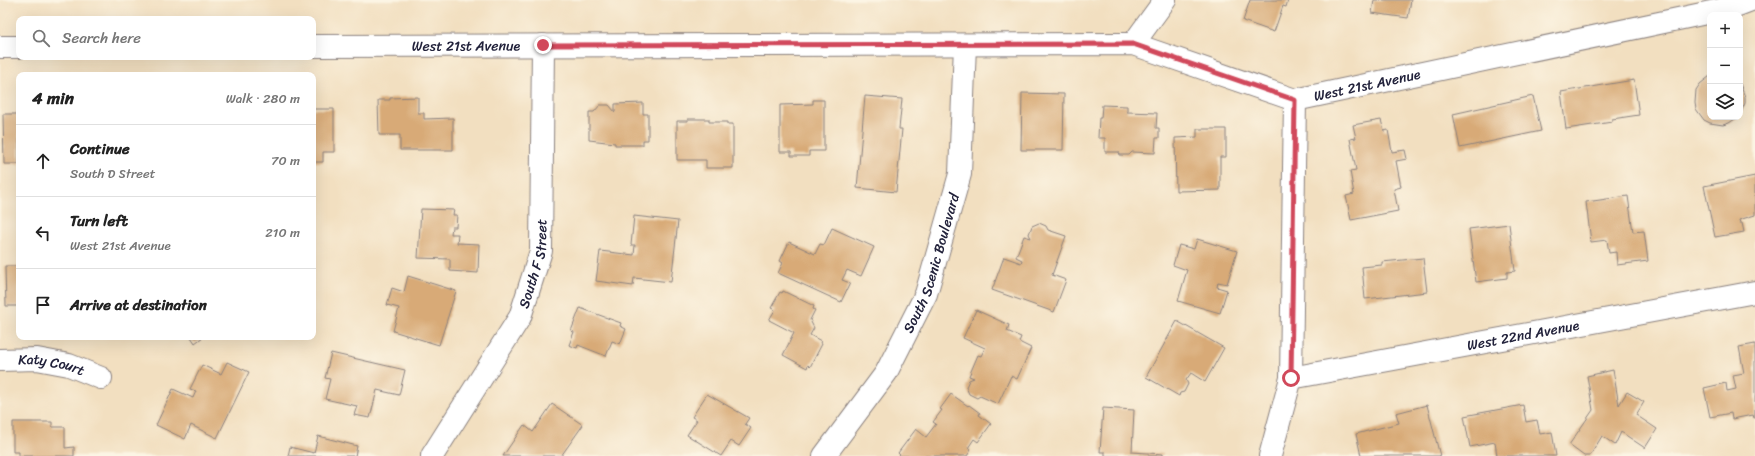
<!DOCTYPE html>
<html lang="en">
<head>
<meta charset="utf-8">
<style>
  :root { --surface:#fff; --page:#f2f2f2; --text:#222; --muted:#767676; --line:#e0e0e0 }
  body { margin:0; font-family:Sriracha,sans-serif; background:var(--page); color:var(--text) }
  .controls { position:absolute; right:12px; top:12px; display:grid; overflow:hidden; border-radius:8px; box-shadow:0 4px 16px #0002 }
  .controls button { width:36px; height:36px; display:grid; place-items:center; padding:0; border:0; border-bottom:1px solid var(--line); background:var(--surface); color:var(--text); font:20px sans-serif }
  .stop { position:absolute; width:12px; height:12px; margin:-9px; border:3px solid #d1495b; border-radius:50%; background:#fff }
  .stop.end { background:#d1495b; border-color:#fff; box-shadow:0 1px 4px #0008 }
  .list { margin:0; padding:0; list-style:none }
  h2 { display:flex; justify-content:space-between; align-items:center; height:52px; margin:0; padding:0 16px; font-size:17px }
  h2 small { font-size:13px; font-weight:400; color:var(--muted) }
  .list li { display:grid; grid-template-columns:26px 1fr auto; gap:12px; align-items:center; box-sizing:border-box; height:72px; padding:0 16px; border-top:1px solid var(--line) }
  .list b { display:block; font-size:15px; white-space:nowrap }
  .list p { margin:0; font-size:13px; white-space:nowrap; color:var(--muted) }
  .list em { font-size:13px; font-style:normal; color:var(--muted) }
  .icon { flex:none; width:22px; height:22px; fill:none; stroke:currentColor; stroke-width:2; stroke-linecap:round; stroke-linejoin:round }
  .map { position:relative; flex:none; width:1755px; height:456px; overflow:hidden }
  .search { position:absolute; background:var(--surface); box-shadow:0 4px 16px #0002; left:16px; top:16px; width:300px; height:44px; display:flex; align-items:center; gap:10px; box-sizing:border-box; padding:0 14px; border-radius:8px; color:var(--muted); font-size:15px }
  .panel { position:absolute; background:var(--surface); box-shadow:0 4px 16px #0002; left:16px; top:72px; width:300px; height:268px; border-radius:8px }
  .map>svg:first-child { display:block }
</style>
</head>
<body>
<div class="map">
<svg width="1755" height="456" viewBox="0 0 1755 456">
  <rect width="100%" height="100%" fill="#fcf5e5"/>
  <filter id="ink" filterUnits="userSpaceOnUse"><feTurbulence type="fractalNoise" baseFrequency=".025" numOctaves="2"/><feDisplacementMap in="SourceGraphic" scale="8" xChannelSelector="R" yChannelSelector="G"/><feConvolveMatrix kernelMatrix="1 2 1 2 8 2 1 2 1" color-interpolation-filters="sRGB"/></filter>
  <filter id="wash" filterUnits="userSpaceOnUse"><feTurbulence type="fractalNoise" baseFrequency=".012" numOctaves="4" result="noise"/><feDisplacementMap in="SourceGraphic" scale="16" xChannelSelector="R" yChannelSelector="G"/><feGaussianBlur stdDeviation="0.9" result="paint"/><feColorMatrix in="noise" values="0 0 0 0 0 0 0 0 0 0 0 0 0 0 0 0 0 1.4 0 .05"/><feComposite in="paint" operator="in"/></filter>
  <g filter="url(#wash)">
    <rect width="100%" height="100%" fill="#f2dfc0"/>
    <g id="blocks">
      <path fill="#d8aa77" d="M1250,0H1288L1286,7L1283,6L1274,32L1243,21Z
        M1374,0H1411L1408,18L1372,13Z
        M1710,76V117H1738L1729,123L1723,125L1710,123L1704,120L1696,109L1695,103L1696,90L1700,84Z
        M1634,80L1639,115L1612,119V122L1566,129L1561,92Z
        M1740,84L1745,97V103L1740,115Z
        M1022,93L1064,94L1063,150H1021Z
        M865,96L902,99L899,129H902L896,192L857,188Z
        M1533,96L1541,131L1460,148L1453,114Z
        M418,97V113H424V119L453,118V150H400V135H379L378,100H390V98Z
        M813,100H824V151H809V156H791V152H780V105L813,104Z
        M643,103V114H648V140H643V145H615V143L589,140V112H594L600,105H609L615,112V104Z
        M1102,105L1127,106V112L1157,113L1156,128H1159V138H1156L1155,153L1132,152L1129,155H1120L1119,152H1105V138H1098L1099,118H1101Z
        M313,109H334V152H323V162H313Z
        M3,114H19V164H4Z
        M688,119H709V122H727V124H733V168H706V160H677V121H688Z
        M1381,120L1384,131L1388,130L1392,152L1405,150L1407,159L1396,161L1401,187L1394,189L1398,211L1351,220L1346,196L1354,194L1350,171L1356,170L1350,139L1356,138L1353,125Z
        M1197,129H1226V157H1220V190L1176,191L1175,138L1197,137Z
        M1755,176V215L1739,220L1740,223H1742L1744,232L1715,237L1704,186Z
        M1628,196L1633,232L1644,231L1648,261L1617,265L1616,252L1609,253L1607,240L1591,242L1586,202Z
        M421,209L454,210L453,215H457L456,227H452L451,234H458L457,243L479,244L478,273L450,271V259L418,258Z
        M634,216L678,221L671,282L634,278L633,286L596,281L600,251L634,255L635,245H631Z
        M1039,223L1046,226L1048,230L1066,236L1052,275L1066,280L1054,312L992,290L1004,257L1021,263L1022,260L1016,257L1024,236L1031,238L1029,234L1032,226Z
        M1509,224L1515,271L1507,272V278L1476,282L1469,229Z
        M832,228L874,247L861,276L847,270L842,280L850,283L841,302L778,273L783,263L780,261L789,242L815,254L820,244L824,245Z
        M1197,239L1237,251L1227,284L1218,282L1217,287L1227,290L1220,313L1178,301L1187,270L1173,265L1179,245L1194,249Z
        M1423,258L1427,292L1365,299L1362,267L1382,265V262Z
        M5,266H19V306H6Z
        M408,276L456,291L439,345L393,331L399,308L387,305L392,288L404,292Z
        M783,291L814,306L813,309L815,310L810,320L814,328L810,335L821,341L820,343L822,344L810,367L808,365L807,368L783,355L794,333L769,320L775,310L771,308L780,292L782,293Z
        M580,308L621,323L620,326L626,329L620,344L612,341L606,356L578,345L577,348L569,345L574,332L571,331Z
        M976,310L1009,325L1007,331L1021,337L1019,342L1031,348L1017,379L1011,376L998,404L980,396L977,398L969,394L966,387L969,380L974,378L969,376L978,355L981,356L985,348L963,338Z
        M1177,321L1224,348L1205,382L1191,373L1186,380L1188,384L1184,392L1180,393L1179,396L1146,377Z
        M191,337H203L195,343Z
        M1755,344V418H1754L1753,415L1732,419L1731,413L1710,417L1704,388L1726,383L1727,391L1736,389L1733,375L1744,373L1739,347Z
        M331,353L405,370L399,395L377,390L370,418L354,415L357,406L325,399L330,379L325,378Z
        M227,362L249,372L217,438L191,425L185,439L156,425L173,389L193,398L196,391L190,389L202,365L221,374Z
        M1613,370L1619,405L1627,392L1644,402L1636,415L1657,429L1645,448L1621,432L1615,445L1602,436L1590,456H1584L1569,445L1593,410L1587,376Z
        M707,394L749,418L745,424L751,428L739,446L731,441L721,456L687,435L697,420L692,417Z
        M951,394L968,406L969,405L980,413L979,415L991,424L978,442L974,439L968,448L971,450L967,456H901L898,453L916,429L926,437L936,424L933,422L942,410L940,409Z
        M552,404L583,425L561,456H503L524,425L533,432Z
        M1427,405L1440,456H1361L1356,434L1399,423L1396,413Z
        M1523,405L1526,422L1537,420L1540,434L1552,432L1556,456H1497L1495,442L1470,447L1464,416Z
        M1103,408L1134,410L1132,452L1163,454V456H1105V452H1100Z
        M13,422H52V427H65V448L74,447V456H19V452H13Z
        M318,436L357,446L355,456H288L290,447L314,453Z"/>
    </g>
  </g>
  <g filter="url(#ink)">
    <use href="#blocks" fill-opacity="0" stroke="#8a807e" stroke-width="1"/>
    <g fill="none" stroke-linecap="round" stroke-linejoin="round">
      <defs>
        <g id="minor">
          <path d="M1133,44L1165,0"/>
          <path id="s1" d="M313,46L1133,44L1295,100L1730,8L1751,0"/>
          <path d="M0,47H19"/>
          <path id="s2" d="M0,360L37,359L69,365L101,378"/>
          <path id="s3" d="M1291,378L1755,292"/>
          <path id="s4" d="M432,456L520,317L541,251L543,45"/>
          <path id="s5" d="M824,456L886,373L926,294L960,174L965,45"/>
          <path d="M1270,456L1291,378L1295,100"/>
        </g>
      </defs>
      <use href="#minor" stroke="#8a807e" stroke-width="24"/>
      <use href="#minor" stroke="#fff" stroke-width="22"/>
    </g>
  </g>
  <g fill="none" stroke-linecap="round" stroke-linejoin="round" filter="url(#ink)">
    <path stroke="#d1495b" stroke-width="5" d="M543,45L1133,44L1295,100L1291,378"/>
  </g>
  <g text-anchor="middle" stroke-width="3" stroke-linejoin="round" paint-order="stroke">
    <g font-size="14" fill="#22223b" stroke="#fcf5e5">
      <text dy="5" stroke="none"><textPath href="#s1" startOffset="153">West 21st Avenue</textPath></text>
      <text dy="5" stroke="none"><textPath href="#s1" startOffset="1065">West 21st Avenue</textPath></text>
      <text dy="5" stroke="none"><textPath href="#s4" startOffset="220">South F Street</textPath></text>
      <text dy="5" stroke="none"><textPath href="#s5" startOffset="223">South Scenic Boulevard</textPath></text>
      <text dy="5" stroke="none"><textPath href="#s3" startOffset="236">West 22nd Avenue</textPath></text>
      <text dy="5" stroke="none"><textPath href="#s2" startOffset="52">Katy Court</textPath></text>
    </g>
  </g>
</svg>
<div class="controls">
<button>+</button>
<button>−</button>
<button><svg class="icon" aria-label="layers" viewBox="0 0 24 24"><path d="M12 4l9 5-9 5-9-5zM3 14l9 5 9-5"/></svg></button>
</div>
<div class="stop" style="left:1291px;top:378px"></div>
<div class="stop end" style="left:543px;top:45px"></div>
<div class="search"><svg class="icon" aria-label="search" viewBox="0 0 24 24"><circle cx="10" cy="10" r="6"/><path d="M15 15l6 6"/></svg>Search here</div>
<section class="panel">
<h2>4 min<small>Walk · 280 m</small></h2>
<ul class="list">
<li><svg class="icon" aria-label="ahead" viewBox="0 0 24 24"><path d="M12 20V5M6 11l6-6 6 6"/></svg><div><b>Continue</b><p>South D Street</p></div><em>70 m</em></li>
<li><svg class="icon" aria-label="left" viewBox="0 0 24 24"><path d="M17 20v-9H6M10 6l-5 5 5 5"/></svg><div><b>Turn left</b><p>West 21st Avenue</p></div><em>210 m</em></li>
<li><svg class="icon" aria-label="arrive" viewBox="0 0 24 24"><path d="M6 21V4h12l-3 4 3 4H6"/></svg><div><b>Arrive at destination</b></div></li>
</ul>
</section>
</div>
</body>
</html>
